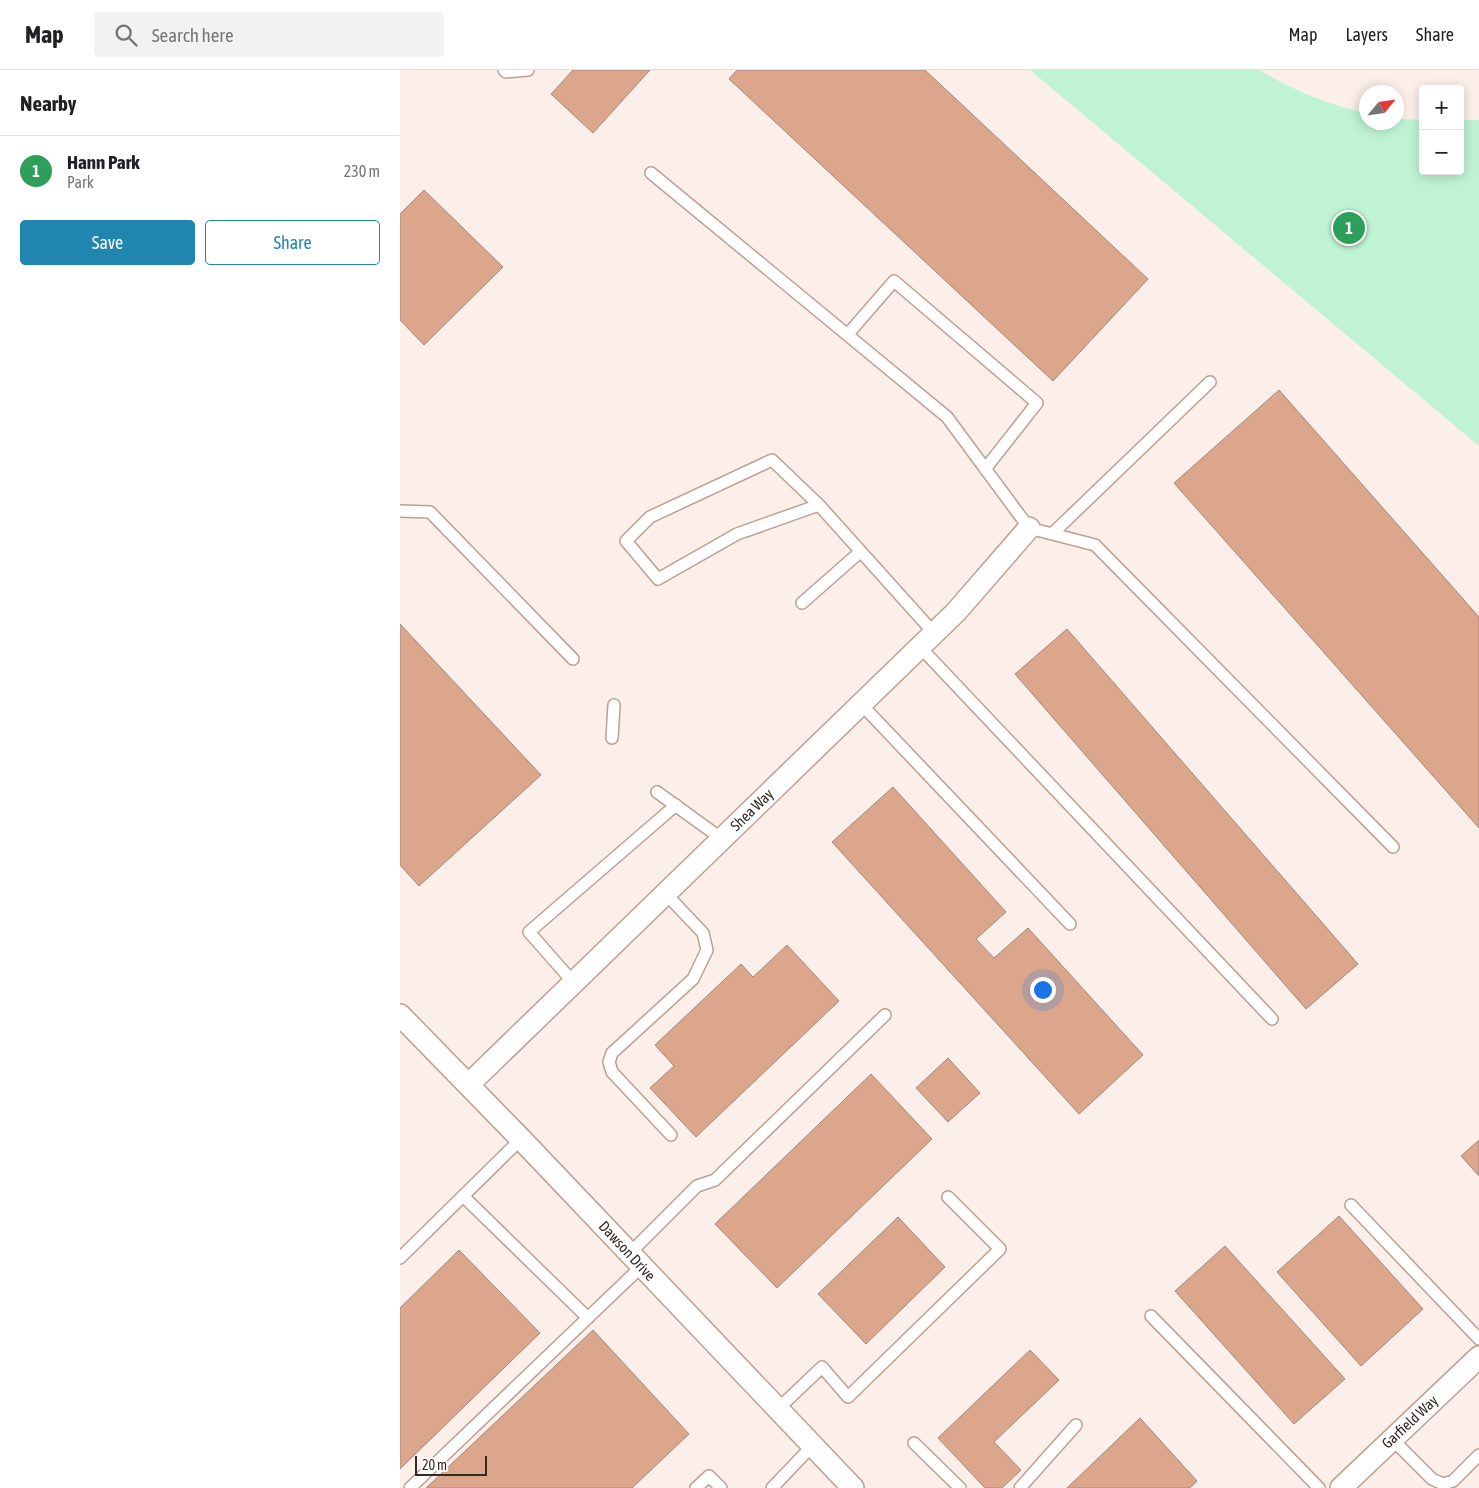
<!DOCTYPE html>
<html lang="en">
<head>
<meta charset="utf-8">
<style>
  :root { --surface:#fff; --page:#f2f2f2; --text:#202124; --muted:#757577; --line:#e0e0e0; --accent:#2086af }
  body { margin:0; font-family:"Asap Condensed",sans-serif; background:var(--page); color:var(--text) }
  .controls { position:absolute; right:15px; top:15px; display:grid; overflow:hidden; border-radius:5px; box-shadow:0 2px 12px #0003 }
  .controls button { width:45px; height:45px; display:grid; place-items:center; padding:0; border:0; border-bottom:1px solid var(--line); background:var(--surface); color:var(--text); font:25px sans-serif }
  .compass { position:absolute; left:959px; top:15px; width:45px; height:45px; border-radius:50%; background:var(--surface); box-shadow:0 2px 12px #0003; rotate:61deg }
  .scale { position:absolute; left:15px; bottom:12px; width:72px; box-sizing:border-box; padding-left:5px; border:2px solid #342923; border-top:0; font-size:14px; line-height:18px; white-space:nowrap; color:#342923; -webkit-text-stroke:4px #fff; paint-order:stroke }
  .you { position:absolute; left:642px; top:919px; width:18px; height:18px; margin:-12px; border:4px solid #fff; border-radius:50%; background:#1a73e8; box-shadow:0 0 0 8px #1a73e833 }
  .badge { display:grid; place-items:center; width:32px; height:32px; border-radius:50%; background:var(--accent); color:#fff; font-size:16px; font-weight:700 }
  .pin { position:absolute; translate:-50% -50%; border:2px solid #fff; box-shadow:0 1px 5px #0006 }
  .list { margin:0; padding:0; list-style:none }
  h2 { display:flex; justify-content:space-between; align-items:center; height:65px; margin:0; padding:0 20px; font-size:21px }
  h2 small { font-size:16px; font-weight:400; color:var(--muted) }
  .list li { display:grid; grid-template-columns:32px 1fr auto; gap:15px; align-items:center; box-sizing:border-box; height:70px; padding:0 20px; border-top:1px solid var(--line) }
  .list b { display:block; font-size:19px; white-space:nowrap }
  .list p { margin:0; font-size:16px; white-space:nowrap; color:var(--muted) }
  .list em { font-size:16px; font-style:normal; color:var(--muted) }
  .actions { display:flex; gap:10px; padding:15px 20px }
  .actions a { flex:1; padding:11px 0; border:1px solid var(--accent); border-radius:5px; text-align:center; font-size:18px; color:var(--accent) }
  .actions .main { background:var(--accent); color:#fff }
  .icon { flex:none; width:28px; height:28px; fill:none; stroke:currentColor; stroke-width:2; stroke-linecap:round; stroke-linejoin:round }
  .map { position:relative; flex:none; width:1079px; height:1418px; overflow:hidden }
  header { display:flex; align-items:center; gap:30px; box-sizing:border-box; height:70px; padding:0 25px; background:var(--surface); border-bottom:1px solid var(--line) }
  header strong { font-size:24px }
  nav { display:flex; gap:28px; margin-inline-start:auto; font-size:18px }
  .search { width:350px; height:45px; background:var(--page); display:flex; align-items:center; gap:12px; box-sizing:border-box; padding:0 18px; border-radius:5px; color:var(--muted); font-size:19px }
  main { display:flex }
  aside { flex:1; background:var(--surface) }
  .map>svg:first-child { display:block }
</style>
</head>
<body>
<header>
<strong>Map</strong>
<div class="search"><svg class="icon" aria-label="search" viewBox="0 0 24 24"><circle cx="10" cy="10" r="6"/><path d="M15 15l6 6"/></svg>Search here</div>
<nav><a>Map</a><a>Layers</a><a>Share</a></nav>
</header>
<main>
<aside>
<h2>Nearby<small></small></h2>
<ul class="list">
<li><span class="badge" style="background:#2e9e5b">1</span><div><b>Hann Park</b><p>Park</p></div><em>230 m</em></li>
</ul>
<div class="actions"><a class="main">Save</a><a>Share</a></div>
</aside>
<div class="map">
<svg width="1079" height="1418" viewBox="0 0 1079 1418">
  <rect width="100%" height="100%" fill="#fcefe9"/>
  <path fill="#bff3d3" d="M630,0H859C893,20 928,35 966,43V52H996L997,49L1023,50V101H1060V50H1079V376Z"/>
  <path fill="#dba68c" stroke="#a5897b" d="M173,0H250L193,63L151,24Z
    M337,0H525L748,209L653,311L329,9Z
    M24,120L103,197L24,275L0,250V144Z
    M879,320L1079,547V758L774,413Z
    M0,554L141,705L19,816L0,795Z
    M667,559L958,894L906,939L615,604Z
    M493,717L606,842L576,869L594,888L628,858L743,985L679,1044L432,772Z
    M387,875L439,931L296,1067L250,1018L274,996L255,975L341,894L353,907Z
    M548,988L580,1023L548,1052L516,1018Z
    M471,1004L532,1069L377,1218L315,1154Z
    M1079,1070V1106L1061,1086Z
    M939,1146L1023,1239L961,1296L877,1202Z
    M498,1147L545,1197L466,1274L418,1224Z
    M825,1176L945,1309L894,1354L775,1221Z
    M59,1180L140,1263L0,1399V1238Z
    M193,1260L289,1364L232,1418H26Z
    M630,1280L659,1310L594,1372L621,1400L602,1418H585L538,1368Z
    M740,1348L797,1411L790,1418H667Z"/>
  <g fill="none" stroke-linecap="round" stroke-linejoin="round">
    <defs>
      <path id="lane" d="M104,0L106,2L128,0
        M251,103L547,347L629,458L695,475L993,777
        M448,264L494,211L637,333L585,399
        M419,435L337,464L258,509L226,471L250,447L372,390L419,435L534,563
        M0,441L30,442L173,589
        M652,464L810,312
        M402,533L460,482
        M520,577L872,949
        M461,634L670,854
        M212,668L214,635
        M257,722L322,769
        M265,823L303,863L307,880L293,909L212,983L209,992L212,1002L271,1065
        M173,912L129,862L276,735
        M63,1126L188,1248
        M951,1135L1079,1269
        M230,1183L297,1116L315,1110L485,945
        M0,1188L121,1069
        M751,1246L919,1418
        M378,1339L422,1297L448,1327L600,1179L548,1127
        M992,1369L1032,1409L1043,1414L1053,1411L1079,1385
        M514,1373L560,1418
        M10,1418L242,1196
        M296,1418L309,1406L321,1418
        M372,1418L413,1375
        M620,1418L676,1355"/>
      <path id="street" d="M0,945L121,1069L453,1418
        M68,1015L556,542L629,458
        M941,1418L1079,1287"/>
    </defs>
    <use href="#lane" stroke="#bda091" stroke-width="14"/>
    <use href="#street" stroke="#bda091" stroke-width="24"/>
    <use href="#lane" stroke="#fff" stroke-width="11"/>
    <use href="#street" stroke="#fff" stroke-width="21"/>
  </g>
  <g text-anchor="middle" stroke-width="4" stroke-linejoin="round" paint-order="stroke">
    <g font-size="15" fill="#342923" stroke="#fff">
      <text transform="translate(352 740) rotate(-44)" y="5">Shea Way</text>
      <text transform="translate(227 1181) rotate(47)" y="5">Dawson Drive</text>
      <text transform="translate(1010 1352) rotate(-43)" y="5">Garfield Way</text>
    </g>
  </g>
</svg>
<div class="controls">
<button>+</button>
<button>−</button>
</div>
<svg class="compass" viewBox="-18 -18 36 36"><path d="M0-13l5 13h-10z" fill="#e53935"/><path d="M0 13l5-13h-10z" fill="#757577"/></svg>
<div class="scale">20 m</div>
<div class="you"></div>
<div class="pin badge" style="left:949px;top:158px;background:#2e9e5b">1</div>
</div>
</main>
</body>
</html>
